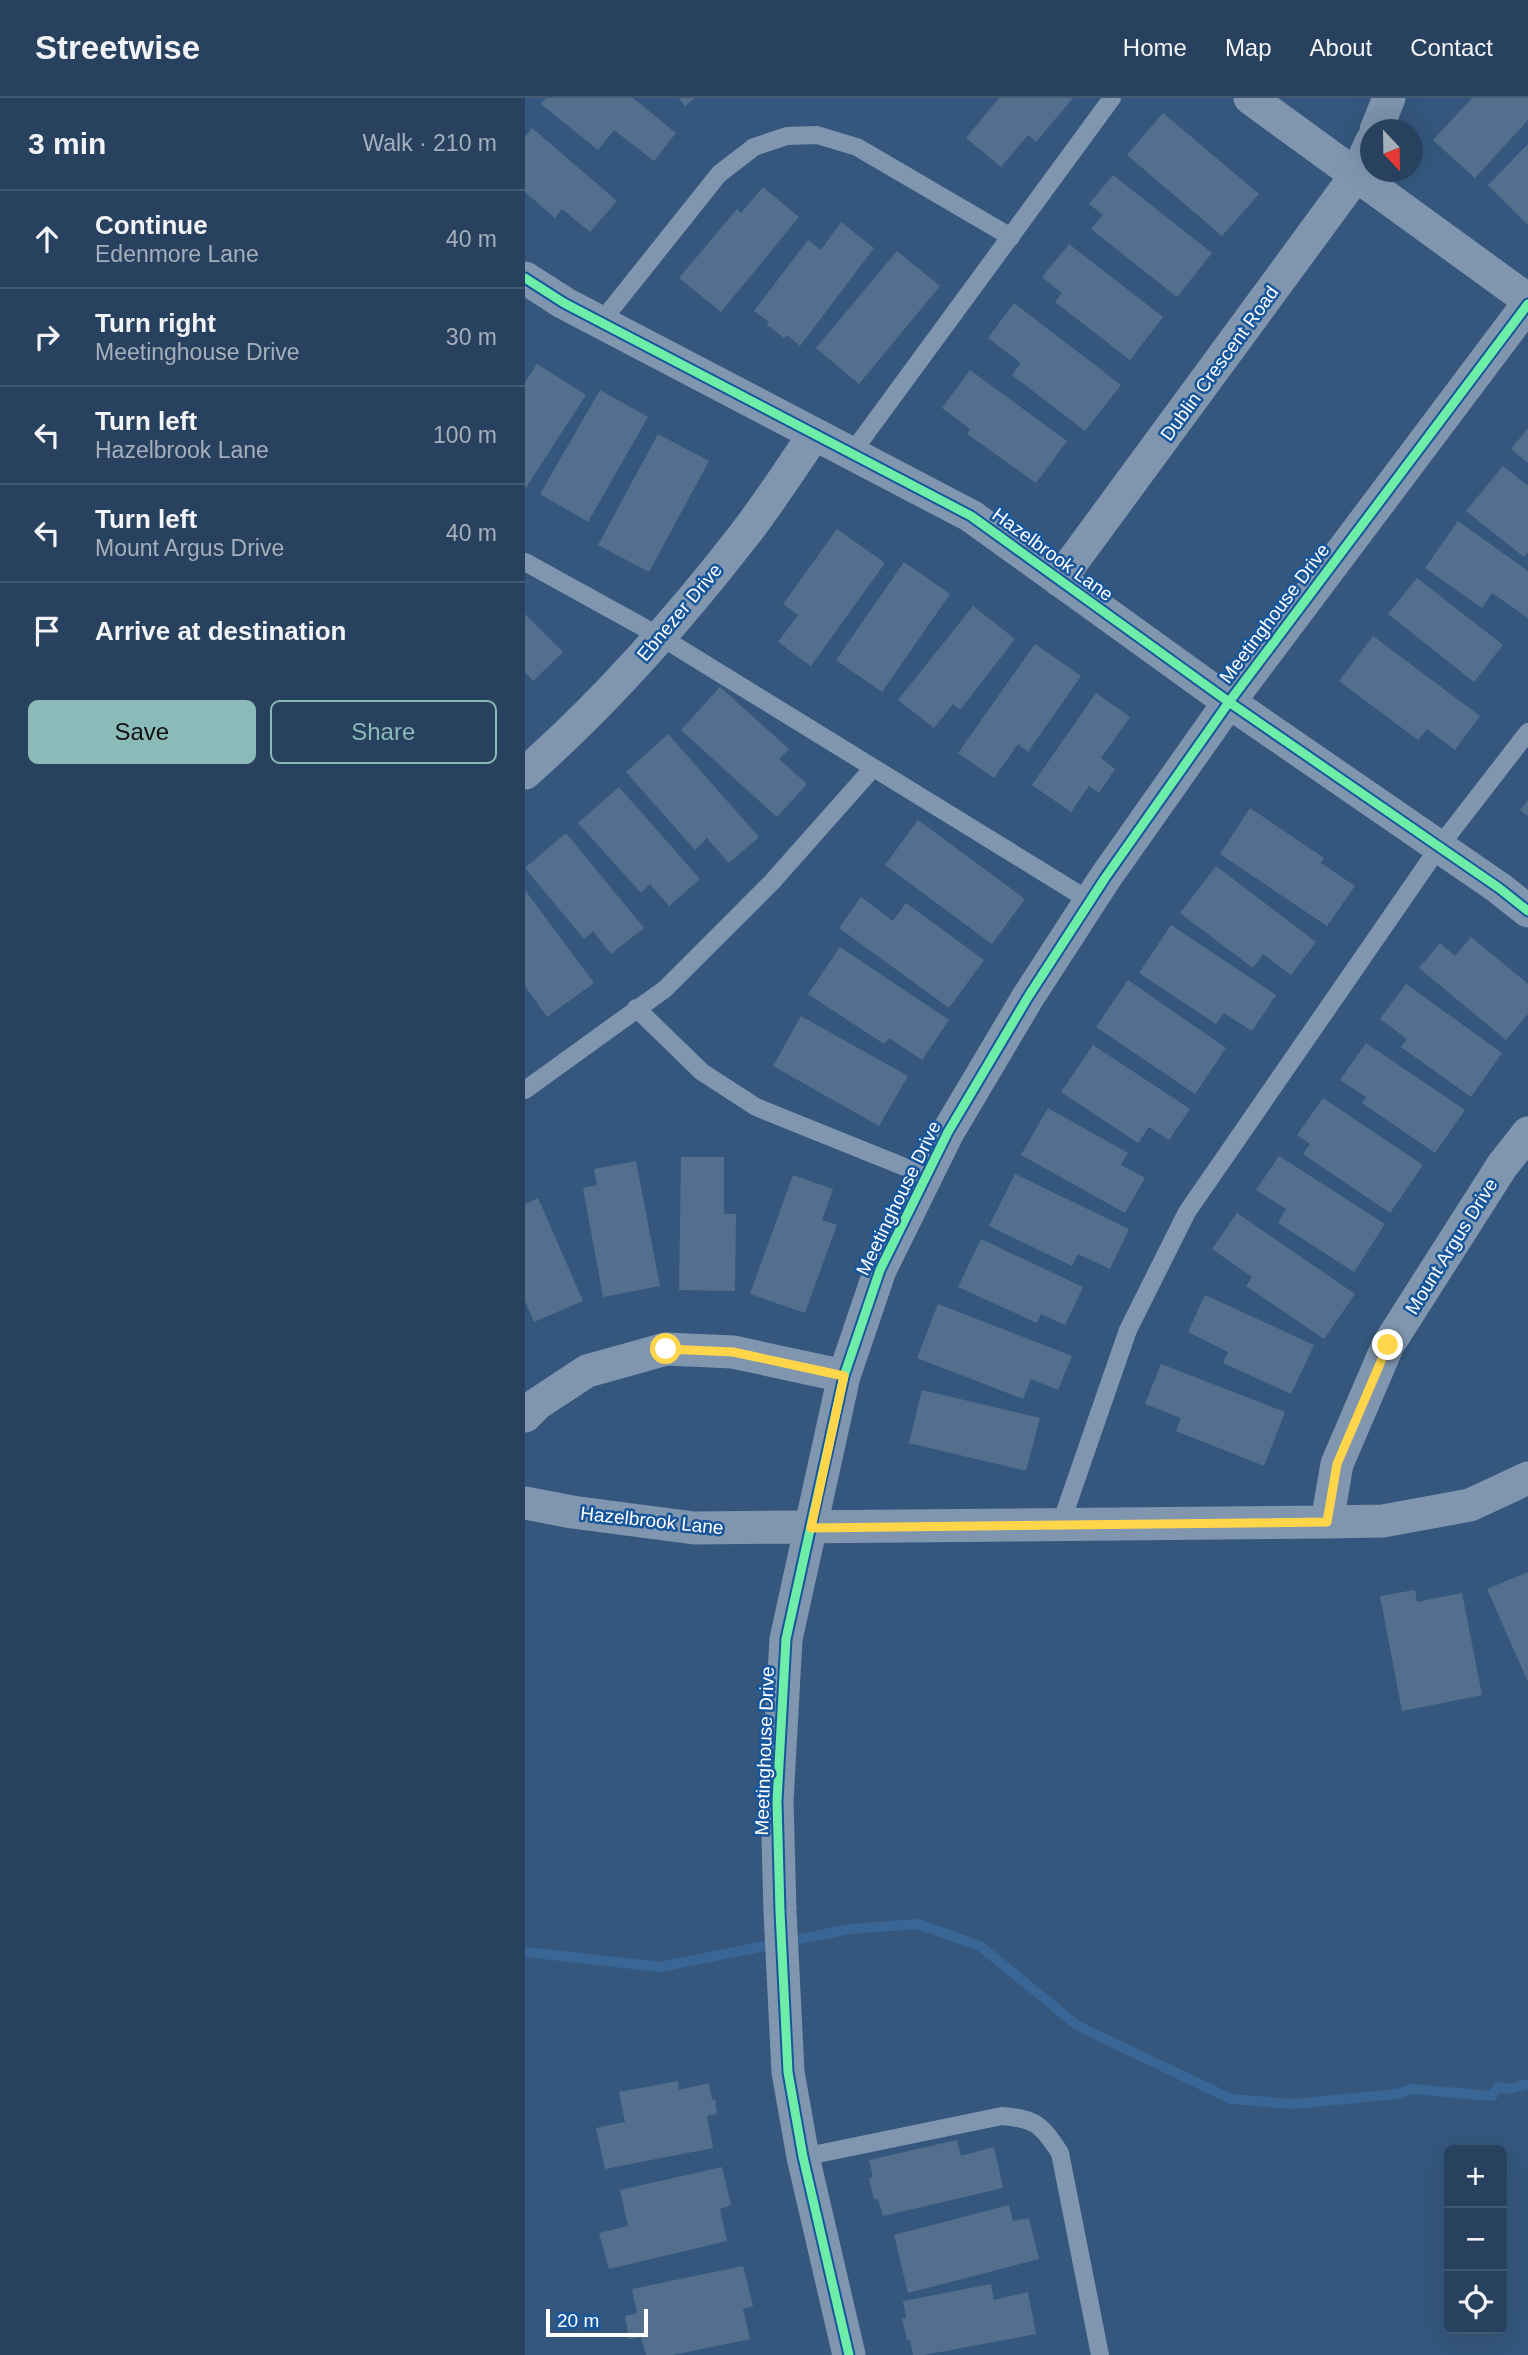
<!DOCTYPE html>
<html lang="en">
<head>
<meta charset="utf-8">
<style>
  :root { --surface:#28415e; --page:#344c67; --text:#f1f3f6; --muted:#a5afbc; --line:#445a73; --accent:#8bbbb9 }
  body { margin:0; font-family:Arial,sans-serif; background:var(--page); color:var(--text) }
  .controls { position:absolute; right:21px; bottom:21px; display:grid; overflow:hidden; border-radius:10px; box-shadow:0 7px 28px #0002 }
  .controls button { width:63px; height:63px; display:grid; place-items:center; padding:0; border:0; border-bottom:2px solid var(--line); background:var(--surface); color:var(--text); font:35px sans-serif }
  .compass { position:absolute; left:835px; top:21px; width:63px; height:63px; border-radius:50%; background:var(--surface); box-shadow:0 7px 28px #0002; rotate:158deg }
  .scale { position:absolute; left:21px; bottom:18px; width:102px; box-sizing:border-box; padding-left:7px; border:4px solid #fff; border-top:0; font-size:19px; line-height:24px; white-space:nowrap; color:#fff; -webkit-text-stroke:5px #17569b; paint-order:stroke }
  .stop { position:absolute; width:21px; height:21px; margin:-16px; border:5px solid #ffd54a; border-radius:50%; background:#fff }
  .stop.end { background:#ffd54a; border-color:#fff; box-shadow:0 2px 7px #0008 }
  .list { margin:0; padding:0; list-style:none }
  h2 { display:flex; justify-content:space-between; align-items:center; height:91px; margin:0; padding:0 28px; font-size:30px }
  h2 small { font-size:23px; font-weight:400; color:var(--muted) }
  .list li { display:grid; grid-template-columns:46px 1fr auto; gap:21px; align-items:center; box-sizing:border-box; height:98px; padding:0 28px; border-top:2px solid var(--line) }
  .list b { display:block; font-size:26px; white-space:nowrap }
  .list p { margin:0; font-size:23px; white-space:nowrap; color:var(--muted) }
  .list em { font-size:23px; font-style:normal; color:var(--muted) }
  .actions { display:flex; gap:14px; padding:21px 28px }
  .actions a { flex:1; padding:16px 0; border:2px solid var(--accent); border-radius:10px; text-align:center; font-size:24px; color:var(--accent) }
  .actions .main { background:var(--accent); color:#111 }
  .icon { flex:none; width:38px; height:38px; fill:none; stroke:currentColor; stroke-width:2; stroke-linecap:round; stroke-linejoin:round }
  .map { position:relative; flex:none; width:1003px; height:2257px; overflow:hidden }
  header { display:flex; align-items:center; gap:42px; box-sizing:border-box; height:98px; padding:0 35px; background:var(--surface); border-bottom:2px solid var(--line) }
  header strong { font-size:33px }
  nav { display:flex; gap:38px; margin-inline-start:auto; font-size:24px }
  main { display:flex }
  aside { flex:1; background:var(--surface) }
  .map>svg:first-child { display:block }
</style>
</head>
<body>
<header>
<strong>Streetwise</strong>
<nav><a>Home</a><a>Map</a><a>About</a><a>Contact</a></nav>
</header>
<main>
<aside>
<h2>3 min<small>Walk · 210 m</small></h2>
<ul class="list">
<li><svg class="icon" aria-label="ahead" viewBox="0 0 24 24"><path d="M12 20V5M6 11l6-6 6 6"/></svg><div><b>Continue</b><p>Edenmore Lane</p></div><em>40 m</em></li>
<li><svg class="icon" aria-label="right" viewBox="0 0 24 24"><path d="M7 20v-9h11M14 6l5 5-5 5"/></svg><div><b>Turn right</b><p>Meetinghouse Drive</p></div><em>30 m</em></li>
<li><svg class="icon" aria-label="left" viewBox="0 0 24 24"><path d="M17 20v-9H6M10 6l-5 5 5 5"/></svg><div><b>Turn left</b><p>Hazelbrook Lane</p></div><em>100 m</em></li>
<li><svg class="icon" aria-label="left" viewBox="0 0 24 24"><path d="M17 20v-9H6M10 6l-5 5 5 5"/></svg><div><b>Turn left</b><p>Mount Argus Drive</p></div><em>40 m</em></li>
<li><svg class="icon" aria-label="arrive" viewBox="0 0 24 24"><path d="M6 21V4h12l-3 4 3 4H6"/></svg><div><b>Arrive at destination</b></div></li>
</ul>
<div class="actions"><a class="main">Save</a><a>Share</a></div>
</aside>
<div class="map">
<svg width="1003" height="2257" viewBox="0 0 1003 2257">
  <rect width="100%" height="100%" fill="#35577d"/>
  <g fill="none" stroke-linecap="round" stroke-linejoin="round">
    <path stroke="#3a6696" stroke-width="10" d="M0,1854L135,1869L325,1831L393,1826L455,1848L553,1928L706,2001L768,2006L873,1996L887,1991L967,1998L973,1989L984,1991L1003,1986"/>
  </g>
  <path fill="#546f8d" d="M21,0H108L151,35L129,63L89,32L73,52L16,6Z
    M154,0H170L160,8Z
    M474,0H548L511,44L503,37L476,69L441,40Z
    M947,0H1003V22L950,80L908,42Z
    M638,15L734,96L697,138L602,57Z
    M7,30L92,103L65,134L37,111L30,120L0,94V39Z
    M1003,46V127L963,87Z
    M588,77L687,155L652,199L566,131L578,117L564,106Z
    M238,89L274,119L196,214L154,180L212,111L216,115Z
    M316,124L349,150L275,248L262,237L259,240L242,227L244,224L229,213L283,142L296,152Z
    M544,146L638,219L605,262L530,204L537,195L517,179Z
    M372,153L415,188L334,286L291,250Z
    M489,205L596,287L560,333L487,277L496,265L463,240Z
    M12,266L61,297L0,391V284Z
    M445,272L542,343L511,385L442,336L445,331L417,310Z
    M75,292L123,319L63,424L15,396Z
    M1003,330V365L986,351Z
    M133,336L184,363L124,474L73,447Z
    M978,368L1003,388V454L999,459L941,413Z
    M933,423L1003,473V520L967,495L957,510L900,470Z
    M312,431L360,465L286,568L253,544L273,517L258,506Z
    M379,464L425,496L357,594L311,562Z
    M892,480L978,547L949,584L863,516Z
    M448,508L490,541L435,612L428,606L409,630L373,602Z
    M0,516L38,554L8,583L0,574Z
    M848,538L955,618L930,652L902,631L893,642L814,583Z
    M510,546L556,578L503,654L493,646L469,680L433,655Z
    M195,589L264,651L254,661L282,686L252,719L156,632Z
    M571,595L605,619L576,660L590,671L574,695L564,688L546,714L507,687Z
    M143,636L234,739L204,765L182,740L170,752L101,674Z
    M94,689L175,781L144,808L125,786L116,795L53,725Z
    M1003,702V718L995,712Z
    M725,710L799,760L796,765L830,788L802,828L695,756Z
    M393,722L500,801L467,846L360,767Z
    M41,735L119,830L86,856L68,833L59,841L0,770Z
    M691,768L791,844L766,877L738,856L728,870L655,815Z
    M0,792L69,885L22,919L0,888Z
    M336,799L368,823L381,805L459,862L424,910L314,830Z
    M646,827L751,897L727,933L699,915L691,926L614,875Z
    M946,839L1003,886V916L981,942L894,870L915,845L930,858Z
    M315,849L424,922L397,962L364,940L359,946L283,896Z
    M603,882L701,950L670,996L571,929Z
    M881,886L977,955L946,999L876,949L882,941L855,921Z
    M276,918L383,978L354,1028L248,968Z
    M841,945L940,1012L910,1055L837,1005L841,999L815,982Z
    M568,947L665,1011L644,1042L624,1029L613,1045L536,994Z
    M798,1000L898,1067L865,1115L778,1056L785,1046L772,1037Z
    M523,1010L603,1055L596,1067L620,1080L600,1115L496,1057Z
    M754,1058L860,1126L829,1174L753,1125L761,1111L731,1092Z
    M156,1059H199V1116H211L210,1193L154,1192Z
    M111,1063L135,1188L78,1199L58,1090L72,1087L69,1071Z
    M490,1076L604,1131L585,1171L553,1156L547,1168L464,1128Z
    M268,1077L308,1091L297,1122L312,1127L280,1215L225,1196Z
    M13,1100L58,1203L9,1224L0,1203V1106Z
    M712,1115L830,1196L799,1241L721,1188L727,1179L687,1151Z
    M456,1141L558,1189L540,1227L516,1216L512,1225L433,1189Z
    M680,1197L789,1247L766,1296L698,1265L703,1254L663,1234Z
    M413,1206L547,1258L533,1292L506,1281L498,1301L392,1260Z
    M636,1266L760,1314L739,1368L651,1333L656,1320L620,1306Z
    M397,1292L515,1320L501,1373L384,1345Z
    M1003,1474V1584L962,1491Z
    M890,1492L892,1504L937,1495L957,1597L877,1613L855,1498Z
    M153,1983L154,1992L184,1985L187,2002L190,2001L192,2016L182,2018L188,2050L80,2071L71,2030L100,2024L94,1994Z
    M432,2042L436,2058L469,2049L478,2090L358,2118L353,2101L349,2102L344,2080L348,2079L344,2062Z
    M197,2069L206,2107L195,2111L202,2143L84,2171L74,2135L103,2128L95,2092Z
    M484,2107L488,2123L504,2120L514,2161L383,2195L369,2137Z
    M218,2168L228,2208L218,2211L225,2241L148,2257H121L116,2239L104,2241L100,2218L112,2215L107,2191Z
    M466,2186L469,2202L503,2194L511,2236L399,2257H388L385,2242H382L377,2221L381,2220L378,2203Z"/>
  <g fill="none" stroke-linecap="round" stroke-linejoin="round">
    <path stroke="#8096af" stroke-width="18" d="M76,224L194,76L229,49L262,38L292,37L332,49L486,139
      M326,356L587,0
      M0,464L136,539L565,803
      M111,910L177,974L231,1009L402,1078
      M0,992L140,891L247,784L348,670
      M535,1428L603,1232L662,1114L914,749L1003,634
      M278,2059L477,2018C511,2021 516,2026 535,2055L575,2257"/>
    <path stroke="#8096af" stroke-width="33" d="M725,0L1003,202
      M851,32L864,0
      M0,180L39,205L446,418L704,604L974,790L1003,813
      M534,482L832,76L846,44
      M0,675C81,604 153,522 219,437C244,405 266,370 289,337
      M0,1318L12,1306L62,1273L141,1251L208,1254L319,1278
      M0,1405L47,1414L169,1430L802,1424L858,1423L945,1407L1003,1380
      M802,1424L812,1366L863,1247L977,1068L1003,1035
      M324,2257L278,2059L263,1974L255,1814L252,1703L261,1541L319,1278L355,1172L423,1034L503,899L580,780L704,604L1003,206"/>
    <defs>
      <path id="cycleway" d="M0,180L39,205L446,418L704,604L974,790L1003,813
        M324,2257L278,2059L263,1974L255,1814L252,1703L261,1541L319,1278L355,1172L423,1034L503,899L580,780L704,604L1003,206"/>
    </defs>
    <use href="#cycleway" stroke="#17569b" stroke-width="13"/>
    <use href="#cycleway" stroke="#6deda7" stroke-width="9"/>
  </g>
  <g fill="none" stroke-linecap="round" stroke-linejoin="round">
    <path stroke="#ffd54a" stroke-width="9" d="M141,1251L208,1254L319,1278L286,1430L802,1424L812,1366L863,1247"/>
  </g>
  <g text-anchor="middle" stroke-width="5" stroke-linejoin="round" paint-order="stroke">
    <g font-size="19" fill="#fff" stroke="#17569b">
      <text transform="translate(694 265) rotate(-54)" y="7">Dublin Crescent Road</text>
      <text transform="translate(528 456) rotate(36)" y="7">Hazelbrook Lane</text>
      <text transform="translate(154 514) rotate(-50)" y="7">Ebnezer Drive</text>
      <text transform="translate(749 515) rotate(-53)" y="7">Meetinghouse Drive</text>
      <text transform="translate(373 1100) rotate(-64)" y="7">Meetinghouse Drive</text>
      <text transform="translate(926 1148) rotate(-58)" y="7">Mount Argus Drive</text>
      <text transform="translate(127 1422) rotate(6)" y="7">Hazelbrook Lane</text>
      <text transform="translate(239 1653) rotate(-88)" y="7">Meetinghouse Drive</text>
    </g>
  </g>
</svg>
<div class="controls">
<button>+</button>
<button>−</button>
<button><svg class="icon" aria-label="locate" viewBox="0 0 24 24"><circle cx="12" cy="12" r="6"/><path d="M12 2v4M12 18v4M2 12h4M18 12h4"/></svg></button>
</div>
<svg class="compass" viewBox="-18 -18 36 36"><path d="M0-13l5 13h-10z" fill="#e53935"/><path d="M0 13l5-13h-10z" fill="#a5afbc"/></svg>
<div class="scale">20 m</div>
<div class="stop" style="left:141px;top:1251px"></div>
<div class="stop end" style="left:863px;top:1247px"></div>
</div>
</main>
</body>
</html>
